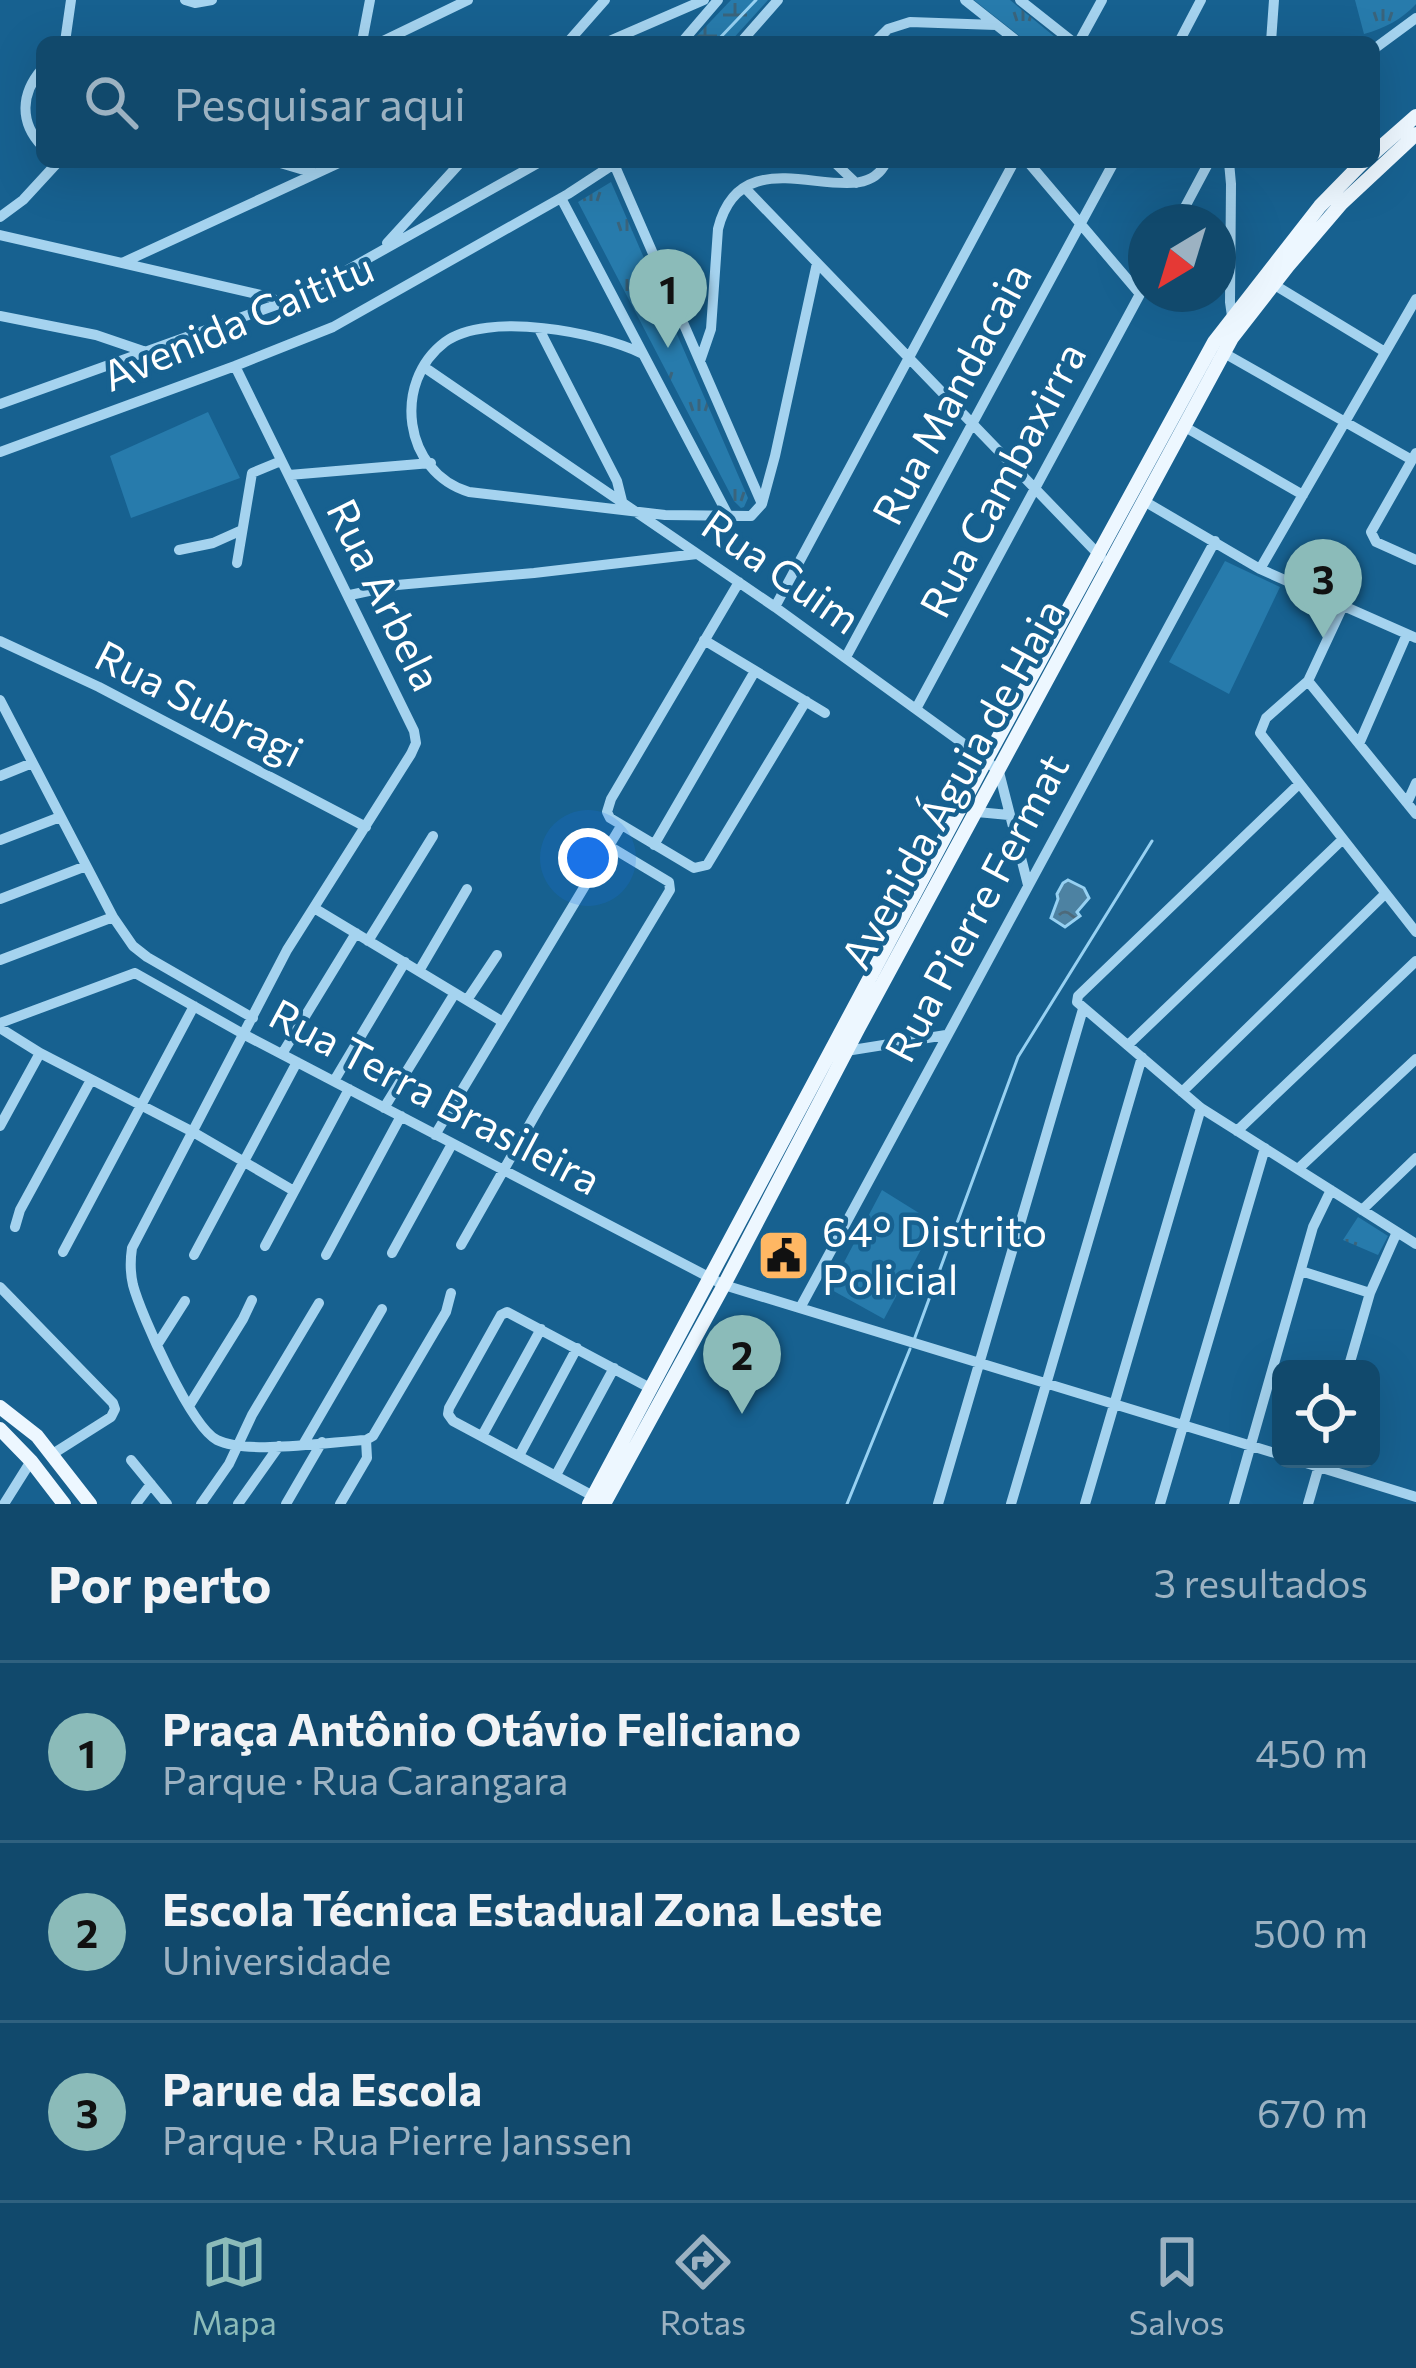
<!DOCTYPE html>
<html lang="pt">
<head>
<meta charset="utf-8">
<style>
  :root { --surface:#11496c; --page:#1a5072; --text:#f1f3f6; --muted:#9cb2c2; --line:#30617f; --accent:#8bbbb9 }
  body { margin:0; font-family:Commissioner,sans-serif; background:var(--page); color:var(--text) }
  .controls { position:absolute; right:36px; bottom:36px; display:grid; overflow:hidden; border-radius:18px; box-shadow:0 12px 48px #0002 }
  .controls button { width:108px; height:108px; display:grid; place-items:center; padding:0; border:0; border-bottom:3px solid var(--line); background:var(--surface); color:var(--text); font:60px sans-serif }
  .compass { position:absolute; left:1128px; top:204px; width:108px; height:108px; border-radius:50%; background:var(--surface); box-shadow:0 12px 48px #0002; rotate:218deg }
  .you { position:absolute; left:588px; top:858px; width:42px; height:42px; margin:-30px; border:9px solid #fff; border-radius:50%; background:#1a73e8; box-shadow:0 0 0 18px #1a73e833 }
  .badge { display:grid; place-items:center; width:78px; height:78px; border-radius:50%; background:var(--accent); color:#111; font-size:39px; font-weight:700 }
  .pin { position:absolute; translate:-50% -99px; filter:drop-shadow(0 3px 6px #0008) }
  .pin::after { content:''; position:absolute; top:63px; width:42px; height:36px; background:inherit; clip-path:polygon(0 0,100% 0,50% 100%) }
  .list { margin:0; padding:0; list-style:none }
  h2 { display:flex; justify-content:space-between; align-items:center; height:156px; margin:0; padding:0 48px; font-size:51px }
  h2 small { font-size:39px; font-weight:400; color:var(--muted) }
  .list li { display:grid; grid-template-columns:78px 1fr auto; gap:36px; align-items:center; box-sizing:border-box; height:180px; padding:0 48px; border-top:3px solid var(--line) }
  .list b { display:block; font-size:45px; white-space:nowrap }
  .list p { margin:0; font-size:39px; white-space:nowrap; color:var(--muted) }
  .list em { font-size:39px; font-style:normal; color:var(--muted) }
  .icon { flex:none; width:66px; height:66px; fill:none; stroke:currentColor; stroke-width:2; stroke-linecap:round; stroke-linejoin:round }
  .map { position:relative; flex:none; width:1416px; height:1504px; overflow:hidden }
  .search { position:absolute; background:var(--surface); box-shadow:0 12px 48px #0002; left:36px; right:36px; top:36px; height:132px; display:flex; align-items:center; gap:30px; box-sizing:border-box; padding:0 42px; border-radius:18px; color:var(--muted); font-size:45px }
  .sheet { height:696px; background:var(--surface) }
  nav { display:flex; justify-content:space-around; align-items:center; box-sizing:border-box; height:168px; border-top:3px solid var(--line); background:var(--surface); font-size:33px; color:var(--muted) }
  nav a { display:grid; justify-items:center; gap:6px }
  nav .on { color:var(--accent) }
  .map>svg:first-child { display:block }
</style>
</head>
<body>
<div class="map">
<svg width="1416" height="1504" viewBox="0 0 1416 1504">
  <defs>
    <pattern id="wetland-marsh" width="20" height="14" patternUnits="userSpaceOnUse" patternTransform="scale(3)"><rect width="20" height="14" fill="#277bac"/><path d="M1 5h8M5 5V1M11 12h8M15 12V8" fill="none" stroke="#3a647c"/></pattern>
    <pattern id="park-tufts" width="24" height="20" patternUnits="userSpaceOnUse" patternTransform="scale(3)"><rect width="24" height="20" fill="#277bac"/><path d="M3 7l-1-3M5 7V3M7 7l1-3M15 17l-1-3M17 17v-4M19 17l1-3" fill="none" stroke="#3a647c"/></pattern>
    <pattern id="water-ripples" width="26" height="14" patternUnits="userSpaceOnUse" patternTransform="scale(3)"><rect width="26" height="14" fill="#4d82a2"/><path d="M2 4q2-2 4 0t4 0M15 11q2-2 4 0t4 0" fill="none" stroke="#4d6a7b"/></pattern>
  </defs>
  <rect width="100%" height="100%" fill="#176190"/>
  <path fill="url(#wetland-marsh)" d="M731,0H768L730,42H691Z"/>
  <path fill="url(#park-tufts)" d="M974,0H1010L1061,42H1027Z
    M1355,0H1416V4C1401,20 1385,28 1364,34Z
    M611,182L748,498L744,507L741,508L734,501L578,202Z
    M1358,1217L1388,1236L1378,1255L1343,1240Z"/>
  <path fill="#277bac" d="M208,412L240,478L131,518L110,456Z
    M1225,561L1280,587L1229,694L1169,662Z
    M882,1190L935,1223L884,1319L830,1289Z"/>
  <path fill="url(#water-ripples)" stroke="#97d1f2" stroke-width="3" d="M1068,880L1084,888L1089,898L1077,912L1080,916L1065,927L1051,918L1058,899L1057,894L1063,883Z"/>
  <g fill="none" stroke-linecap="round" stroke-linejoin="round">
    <path stroke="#97d1f2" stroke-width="3" d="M716,42L756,0
      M914,1340L1018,1057L1152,841
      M847,1504L910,1349"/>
    <path stroke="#a5d3ef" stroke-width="10" d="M185,0L195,3L212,0
      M965,0L1018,42
      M1020,0L1073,42
      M65,42L71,0
      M362,42L370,0
      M381,42L468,0
      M568,42L605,0
      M607,42L704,0
      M682,42L718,0
      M741,42L778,0
      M875,42L888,29L910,22L996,25
      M1079,42L1102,0
      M1179,42L1201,0
      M1271,42L1274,0
      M1374,49L1416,18
      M42,69C21,93 19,122 42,146
      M63,162H79
      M277,162L314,173
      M834,162L856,183
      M1028,162L1140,294
      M1229,162L1231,184L1230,302L1232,316L1235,318
      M614,164L762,504
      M745,188L1101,557
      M561,198L729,517
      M0,217L23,200L58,162
      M1177,222L1209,162
      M0,235L270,297L280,303
      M387,243L461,162
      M122,263L341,162
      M1273,284L1385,352
      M0,316L96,335L143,351
      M539,329L617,481L622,501
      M1224,353L1412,460
      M643,354C599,332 487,311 445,342C392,382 403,472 469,492L665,515L751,516L762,504L775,456L817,263
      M700,361L711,329L718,229C743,127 860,221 886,162
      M235,366L414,731L416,743L411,754L287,950L132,1248C130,1261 130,1272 133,1285C141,1315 191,1427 217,1440C248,1455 329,1442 366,1440L373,1436L446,1312L451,1293
      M424,367L775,607L986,760L999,772L1028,885
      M0,404L301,296L540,162
      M1185,427L1303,495
      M0,452L235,366L333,327L568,194L617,162
      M1416,453L1371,532L1376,542L1416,560
      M289,475L431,463
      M1144,501L1260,569L1416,638
      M179,550L213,543L242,530
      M237,563L252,473L281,461
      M1260,569L1416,299
      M739,582L611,799L607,812L610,818L694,868L707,865L806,701
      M350,595L397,585L534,573L697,554
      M1343,606L1308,681L1266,718L1260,733L1416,932
      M775,607L1014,162
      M704,640L825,713
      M0,641L99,687L366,827
      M846,657L1114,162
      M1308,681L1416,814
      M0,700L113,917L133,946L147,957L253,1018
      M917,707L1146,283
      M1359,744L1407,634
      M0,776L32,763
      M1298,785L1078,996L1077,1002L1201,1108L1416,1244
      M1407,803L1416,783
      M977,812L1009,815
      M0,840L60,817
      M654,845L755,671
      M0,899L86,866
      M314,908L503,1022
      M368,941L433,836
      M0,960L113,917
      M419,971L467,889
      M135,973L245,1035L724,1285L1281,1455
      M467,1000L497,955
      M0,1023L135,973
      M0,1028L40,1053L193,1132L294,1191
      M1128,1045L1342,840
      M846,1051L946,1035
      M282,1054L356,933
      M334,1081L405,962
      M1182,1092L1385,894
      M384,1108L455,993
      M0,1126L40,1053
      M1237,1131L1416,961
      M435,1135L621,826
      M1298,1169L1416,1059
      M1362,1210L1416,1158
      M15,1227L20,1210L91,1080
      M461,1245L539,1108L670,890L669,882L609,846
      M265,1246L349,1089
      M63,1252L194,1006
      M392,1253L452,1144
      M194,1255L297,1062
      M326,1255L401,1116
      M1301,1271L1370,1293
      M0,1287L113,1403L115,1409L111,1417L51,1455
      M800,1308L1215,541
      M157,1345L185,1301
      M1348,1369L1370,1293L1397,1232
      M189,1406L243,1319L252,1300
      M482,1436L541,1329
      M304,1443L382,1309
      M520,1454L577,1348
      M1293,1459L1416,1497
      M131,1460L167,1504
      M556,1475L614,1368
      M593,1496L453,1421L448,1414L449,1408L501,1315L507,1312L650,1388
      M4,1504L31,1461
      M136,1504L151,1484
      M201,1504L229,1464L252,1415L319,1303
      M238,1504L279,1446
      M286,1504L322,1442
      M340,1504L367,1458L366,1440
      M938,1504L1083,1009
      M1011,1504L1142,1057
      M1085,1504L1201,1108
      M1160,1504L1265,1148
      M1234,1504L1313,1227L1331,1190
      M1308,1504L1321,1459"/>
    <path stroke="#edf7ff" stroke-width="14" d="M1374,153L1416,116
      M0,1407L37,1436L90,1504
      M0,1429L31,1461L64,1504
      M589,1504L986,760L1214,342L1320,206L1363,162
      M604,1504L724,1285L858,1029L1232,338L1288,266L1341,204L1416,134"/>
  </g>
  <defs>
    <symbol id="civic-square" viewBox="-11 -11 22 22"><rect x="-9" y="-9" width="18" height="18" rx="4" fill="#ffb763" stroke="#176190"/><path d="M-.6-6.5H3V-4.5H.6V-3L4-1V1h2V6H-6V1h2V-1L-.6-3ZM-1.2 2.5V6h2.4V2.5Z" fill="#111"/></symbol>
  </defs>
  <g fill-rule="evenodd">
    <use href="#civic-square" x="754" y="1226" width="59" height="59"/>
  </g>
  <g text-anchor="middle" stroke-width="9" stroke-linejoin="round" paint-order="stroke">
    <g font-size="42" fill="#fff" stroke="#176190">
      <text transform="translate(238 322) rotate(-23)" y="15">Avenida Caititu</text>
      <text transform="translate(952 394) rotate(-62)" y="15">Rua Mandacaia</text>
      <text transform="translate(1003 480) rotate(-62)" y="15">Rua Cambaxirra</text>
      <text transform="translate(781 572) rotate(35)" y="15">Rua Cuim</text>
      <text transform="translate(384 595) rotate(64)" y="15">Rua Arbela</text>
      <text transform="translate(199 704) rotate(27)" y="15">Rua Subragi</text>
      <text transform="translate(953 784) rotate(-61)" y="15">Avenida Águia de Haia</text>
      <text transform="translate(977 908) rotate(-62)" y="15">Rua Pierre Fermat</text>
      <text transform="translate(435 1097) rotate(28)" y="15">Rua Terra Brasileira</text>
    </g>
    <g font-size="42" fill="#fff" stroke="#176190" text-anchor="start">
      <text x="822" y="1247">64º Distrito<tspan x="822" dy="48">Policial</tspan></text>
    </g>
  </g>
</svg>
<div class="controls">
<button><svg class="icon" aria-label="locate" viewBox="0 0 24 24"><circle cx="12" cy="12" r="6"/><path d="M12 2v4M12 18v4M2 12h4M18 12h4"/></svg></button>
</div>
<svg class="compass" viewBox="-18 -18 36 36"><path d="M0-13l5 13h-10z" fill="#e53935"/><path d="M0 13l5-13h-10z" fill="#9cb2c2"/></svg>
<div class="you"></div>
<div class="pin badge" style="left:668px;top:348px">1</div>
<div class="pin badge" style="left:742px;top:1414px">2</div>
<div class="pin badge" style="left:1323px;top:638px">3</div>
<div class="search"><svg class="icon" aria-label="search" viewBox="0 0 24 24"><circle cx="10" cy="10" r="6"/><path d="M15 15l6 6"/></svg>Pesquisar aqui</div>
</div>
<section class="sheet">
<h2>Por perto<small>3 resultados</small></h2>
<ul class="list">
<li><span class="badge">1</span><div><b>Praça Antônio Otávio Feliciano</b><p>Parque · Rua Carangara</p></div><em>450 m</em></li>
<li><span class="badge">2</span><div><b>Escola Técnica Estadual Zona Leste</b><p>Universidade</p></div><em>500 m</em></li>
<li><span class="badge">3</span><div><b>Parue da Escola</b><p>Parque · Rua Pierre Janssen</p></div><em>670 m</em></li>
</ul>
</section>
<nav>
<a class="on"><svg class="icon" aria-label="map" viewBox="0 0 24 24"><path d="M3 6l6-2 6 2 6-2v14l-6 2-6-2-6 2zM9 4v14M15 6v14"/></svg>Mapa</a>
<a><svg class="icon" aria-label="directions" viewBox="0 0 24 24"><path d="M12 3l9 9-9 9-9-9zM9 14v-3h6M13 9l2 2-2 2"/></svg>Rotas</a>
<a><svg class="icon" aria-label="saved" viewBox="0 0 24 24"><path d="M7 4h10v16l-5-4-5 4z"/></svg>Salvos</a>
</nav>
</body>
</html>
